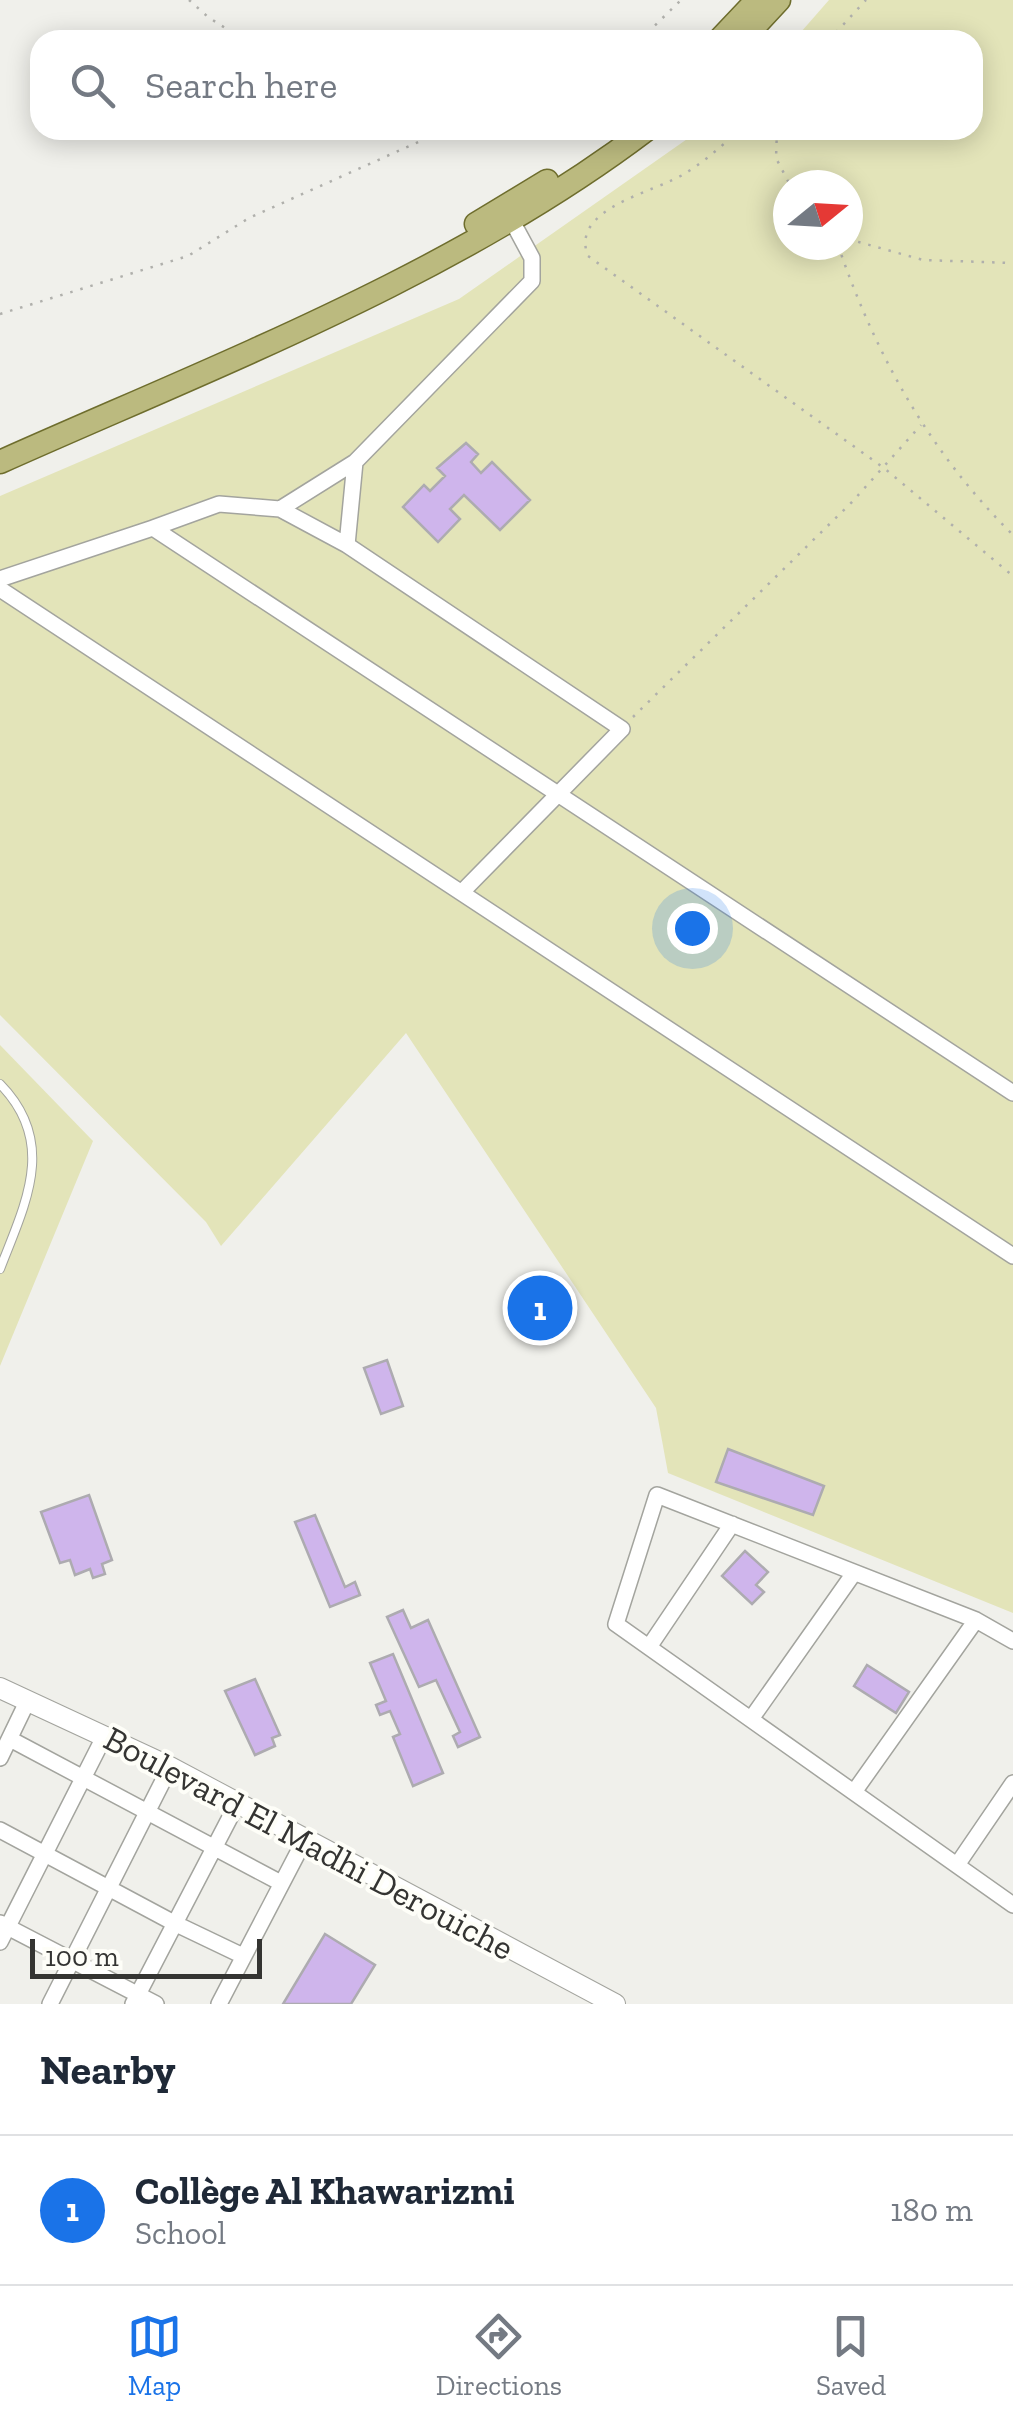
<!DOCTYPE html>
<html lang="en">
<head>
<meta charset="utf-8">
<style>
  :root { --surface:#fff; --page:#f2f2f3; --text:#1f2937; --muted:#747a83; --line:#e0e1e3; --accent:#1a73e8 }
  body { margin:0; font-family:"Zilla Slab",serif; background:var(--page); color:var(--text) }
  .compass { position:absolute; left:773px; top:170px; width:90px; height:90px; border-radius:50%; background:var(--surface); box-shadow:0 5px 25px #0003; rotate:72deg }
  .scale { position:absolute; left:30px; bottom:25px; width:232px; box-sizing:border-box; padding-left:10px; border:5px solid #343432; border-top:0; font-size:28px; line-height:35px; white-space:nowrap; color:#343432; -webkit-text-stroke:8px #fefef8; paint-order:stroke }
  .you { position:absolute; left:692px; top:928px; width:35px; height:35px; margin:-25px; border:8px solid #fff; border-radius:50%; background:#1a73e8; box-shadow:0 0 0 15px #1a73e833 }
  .badge { display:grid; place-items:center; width:65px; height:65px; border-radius:50%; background:var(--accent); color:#fff; font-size:32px; font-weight:700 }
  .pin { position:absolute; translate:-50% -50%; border:5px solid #fff; box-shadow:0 2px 10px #0006 }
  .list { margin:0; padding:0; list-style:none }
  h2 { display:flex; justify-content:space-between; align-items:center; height:130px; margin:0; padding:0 40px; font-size:42px }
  h2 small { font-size:32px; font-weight:400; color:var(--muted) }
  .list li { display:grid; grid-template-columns:65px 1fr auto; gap:30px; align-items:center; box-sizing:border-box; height:150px; padding:0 40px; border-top:2px solid var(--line) }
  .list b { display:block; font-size:38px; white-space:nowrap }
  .list p { margin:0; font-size:32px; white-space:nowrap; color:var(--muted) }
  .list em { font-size:32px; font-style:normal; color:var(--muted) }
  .icon { flex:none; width:55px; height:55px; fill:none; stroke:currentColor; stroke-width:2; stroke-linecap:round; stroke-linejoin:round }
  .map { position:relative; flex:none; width:1013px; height:2004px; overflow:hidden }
  .search { position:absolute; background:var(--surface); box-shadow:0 5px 25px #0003; left:30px; right:30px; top:30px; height:110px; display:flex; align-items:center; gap:25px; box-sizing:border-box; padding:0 35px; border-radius:30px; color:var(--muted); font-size:38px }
  .sheet { height:280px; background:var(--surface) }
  nav { display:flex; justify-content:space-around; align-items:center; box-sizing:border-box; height:140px; border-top:2px solid var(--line); background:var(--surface); font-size:28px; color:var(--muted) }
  nav a { display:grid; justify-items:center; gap:5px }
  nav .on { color:var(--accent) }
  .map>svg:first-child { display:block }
</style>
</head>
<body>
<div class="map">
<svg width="1013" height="2004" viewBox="0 0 1013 2004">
  <rect width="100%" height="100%" fill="#f0f0eb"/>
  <path fill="#e3e4b9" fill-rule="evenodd" d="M829,0H1013V1613L668,1473L656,1408L406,1033L221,1246L206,1222L0,1015V496L459,299L700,130H973V40H794ZM788,185H848V245H788Z
    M0,1045L93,1141L0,1366Z"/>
  <path fill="#cfb5ec" stroke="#adabb0" stroke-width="2.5" d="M466,443L478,454L471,462L481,473L492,462L530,500L500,530L464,495L450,509L460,519L438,542L403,507L424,485L430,491L445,476L437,468Z
    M387,1360L403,1406L381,1414L364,1368Z
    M728,1449L824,1486L813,1515L716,1482Z
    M89,1495L112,1560L102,1564L105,1574L93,1578L90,1569L75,1575L70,1560L60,1563L41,1512Z
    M315,1515L345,1587L355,1582L360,1595L330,1607L295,1522Z
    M745,1551L768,1572L756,1585L764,1592L752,1604L722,1576Z
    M403,1610L411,1628L428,1620L480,1737L458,1747L453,1736L460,1732L436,1680L419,1687L387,1617Z
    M393,1654L443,1773L413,1786L393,1737L400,1734L390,1711L380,1715L376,1705L386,1701L370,1663Z
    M867,1665L909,1692L896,1713L854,1686Z
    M255,1679L280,1735L272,1738L275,1746L255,1755L225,1691Z
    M325,1934L375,1965L351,2004H283Z"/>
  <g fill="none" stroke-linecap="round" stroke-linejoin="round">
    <defs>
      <path id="lane" d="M0,1084C58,1143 25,1204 0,1269"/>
      <path id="street" d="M280,509L355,462L532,281V258L512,221
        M153,528L219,504L280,509L347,545L622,729L462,892
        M347,545L355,462
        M0,579L153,528L1013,1093
        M0,589L1013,1256
        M1013,1641L976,1620L657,1495L616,1624L1013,1905
        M649,1647L732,1524
        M751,1719L854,1573
        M10,1739L281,1883
        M0,1758L28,1700
        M854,1792L976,1620
        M0,1830L174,1923L243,1956
        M957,1865L1013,1783
        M0,1923L156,2004
        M0,1942L105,1735
        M50,2004L170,1767
        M133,2004L238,1802
        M219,2004L305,1839"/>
      <path id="secondary" d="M0,1688L170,1767L615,2004"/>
      <path id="primary" d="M719,40L757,0
        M742,40L779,0
        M476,224L547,181
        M0,462C217,365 456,274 646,130"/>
    </defs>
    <use href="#lane" stroke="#a3a49e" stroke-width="10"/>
    <use href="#street" stroke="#a3a49e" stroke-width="18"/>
    <use href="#secondary" stroke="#a3a49e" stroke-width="22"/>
    <use href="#primary" stroke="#6e6d2d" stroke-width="25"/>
    <path stroke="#b0b0ac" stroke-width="2.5" stroke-dasharray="2.5 8" stroke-linecap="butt" d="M189,0L208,17L244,40
      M640,40L681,0
      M829,40L866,0
      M739,130C722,146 704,162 684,174C656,192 569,208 588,256L884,468L1013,576
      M777,130L776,158L790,185
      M848,239L923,260L1013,263
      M838,245C875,354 930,453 1013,535
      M0,314L188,256L249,218L445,130
      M633,717L852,502L921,425"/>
    <use href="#lane" stroke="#fff" stroke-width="8"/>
    <use href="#street" stroke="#fff" stroke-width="15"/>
    <use href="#secondary" stroke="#fff" stroke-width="20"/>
    <use href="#primary" stroke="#bbba7f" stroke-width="22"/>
  </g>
  <g text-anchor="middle" stroke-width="8" stroke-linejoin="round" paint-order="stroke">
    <g font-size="35" fill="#343432" stroke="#fefef8">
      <text transform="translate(309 1843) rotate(28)" y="12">Boulevard El Madhi Derouiche</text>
    </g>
  </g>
</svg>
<svg class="compass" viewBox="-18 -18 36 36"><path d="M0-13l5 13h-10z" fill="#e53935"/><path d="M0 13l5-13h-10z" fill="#747a83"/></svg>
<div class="scale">100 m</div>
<div class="you"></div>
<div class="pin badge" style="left:540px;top:1308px">1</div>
<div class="search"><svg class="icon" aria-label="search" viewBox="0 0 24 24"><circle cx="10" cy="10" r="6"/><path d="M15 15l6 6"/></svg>Search here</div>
</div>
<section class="sheet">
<h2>Nearby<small></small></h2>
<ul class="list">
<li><span class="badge">1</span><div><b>Collège Al Khawarizmi</b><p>School</p></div><em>180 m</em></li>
</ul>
</section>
<nav>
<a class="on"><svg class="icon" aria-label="map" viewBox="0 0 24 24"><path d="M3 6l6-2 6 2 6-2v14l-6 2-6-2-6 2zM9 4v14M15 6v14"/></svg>Map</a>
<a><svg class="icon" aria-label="directions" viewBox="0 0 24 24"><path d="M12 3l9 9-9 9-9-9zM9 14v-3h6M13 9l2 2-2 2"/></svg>Directions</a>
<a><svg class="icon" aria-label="saved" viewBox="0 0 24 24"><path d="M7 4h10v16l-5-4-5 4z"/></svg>Saved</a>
</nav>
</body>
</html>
